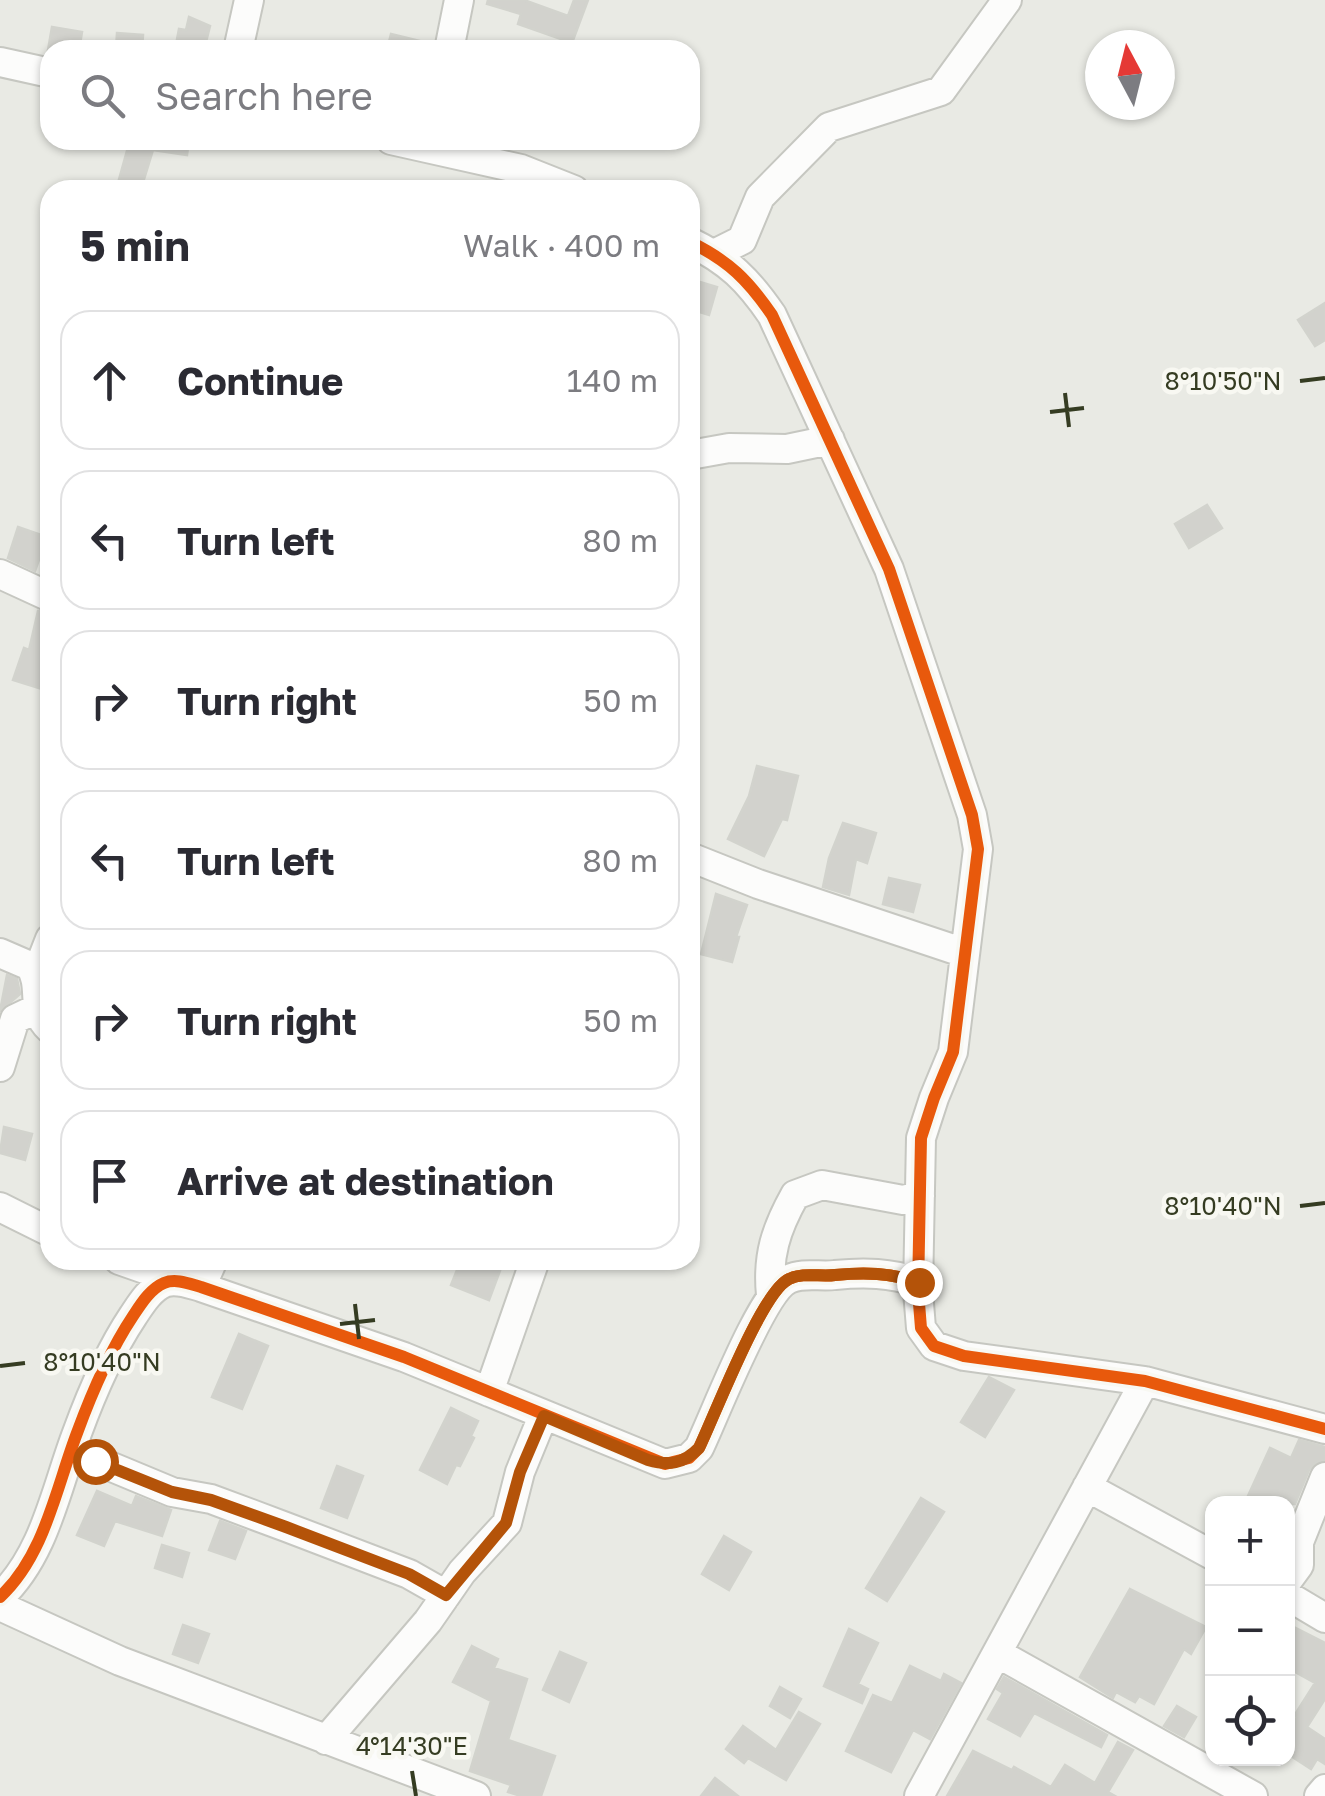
<!DOCTYPE html>
<html lang="en">
<head>
<meta charset="utf-8">
<style>
  :root { --surface:#fff; --page:#f7f7f7; --text:#2b2b33; --muted:#7c7c81; --line:#e1e1e2 }
  body { margin:0; font-family:"Golos Text",sans-serif; background:var(--page); color:var(--text) }
  .controls { position:absolute; right:30px; bottom:30px; display:grid; overflow:hidden; border-radius:20px; box-shadow:0 2px 8px #0004 }
  .controls button { width:90px; height:90px; display:grid; place-items:center; padding:0; border:0; border-bottom:2px solid var(--line); background:var(--surface); color:var(--text); font:50px sans-serif }
  .compass { position:absolute; left:1085px; top:30px; width:90px; height:90px; border-radius:50%; background:var(--surface); box-shadow:0 2px 8px #0004; rotate:353deg }
  .stop { position:absolute; width:30px; height:30px; margin:-22px; border:8px solid #b45309; border-radius:50%; background:#fff }
  .stop.end { background:#b45309; border-color:#fff; box-shadow:0 2px 10px #0008 }
  .list { margin:0; padding:0; list-style:none }
  h2 { display:flex; justify-content:space-between; align-items:center; height:130px; margin:0; padding:0 40px; font-size:42px }
  h2 small { font-size:32px; font-weight:400; color:var(--muted) }
  .list li { display:grid; grid-template-columns:65px 1fr auto; gap:30px; align-items:center; box-sizing:border-box; height:140px; margin:0 20px 20px; padding:0 20px; border:2px solid var(--line); border-radius:30px }
  .list b { display:block; font-size:38px; white-space:nowrap }
  .list em { font-size:32px; font-style:normal; color:var(--muted) }
  .icon { flex:none; width:55px; height:55px; fill:none; stroke:currentColor; stroke-width:2; stroke-linecap:round; stroke-linejoin:round }
  .map { position:relative; flex:none; width:1325px; height:1796px; overflow:hidden }
  .search { position:absolute; background:var(--surface); box-shadow:0 2px 8px #0004; left:40px; top:40px; width:660px; height:110px; display:flex; align-items:center; gap:25px; box-sizing:border-box; padding:0 35px; border-radius:30px; color:var(--muted); font-size:38px }
  .panel { position:absolute; background:var(--surface); box-shadow:0 2px 8px #0004; left:40px; top:180px; width:660px; height:1090px; border-radius:30px }
  .map>svg:first-child { display:block }
</style>
</head>
<body>
<div class="map">
<svg width="1325" height="1796" viewBox="0 0 1325 1796">
  <rect width="100%" height="100%" fill="#e9eae4"/>
  <path fill="#d2d2cd" stroke="#d2d3cd" stroke-width="2.5" d="M488,0H524L568,16L574,0H588L572,43L518,24L521,14L487,4Z
    M189,17L210,26L204,50H175L179,29L186,30Z
    M52,27L82,32L79,50H48Z
    M117,33L143,35L142,50H116Z
    M391,34L432,44V50H387Z
    M130,140H189L187,155L153,150L141,189L118,183Z
    M690,279L717,287L709,315L690,309Z
    M1325,303V340L1315,346L1298,320Z
    M1207,505L1222,528L1189,548L1175,524Z
    M18,527L47,537L35,571L8,558Z
    M38,611L50,614V675L45,690L13,680L24,648L29,650Z
    M757,766L798,776L787,820L782,819L764,856L728,839L749,796Z
    M843,823L876,833L867,863L856,859L849,895L823,887L829,858Z
    M889,878L920,885L913,912L883,904Z
    M716,894L747,905L736,937H739L732,962L701,954Z
    M7,975L17,979L20,994L0,1011Z
    M4,1127L32,1134L25,1160L0,1153Z
    M461,1260H504L489,1300L451,1285Z
    M239,1334L268,1346L242,1409L212,1397Z
    M989,1377L1014,1390L985,1437L961,1422Z
    M451,1408L478,1421L471,1436L474,1438L460,1466L456,1465L447,1484L420,1470Z
    M1299,1440L1325,1447V1460L1315,1463L1309,1470L1295,1504H1265L1248,1496L1270,1448L1291,1458Z
    M337,1466L363,1476L347,1518L321,1508Z
    M97,1491L132,1506L136,1496L171,1510L162,1536L115,1521L104,1546L77,1535Z
    M921,1498L944,1512L887,1601L866,1588Z
    M220,1521L246,1531L235,1559L209,1550Z
    M724,1536L751,1552L729,1590L702,1574Z
    M162,1545L189,1553L182,1577L155,1568Z
    M1130,1589L1206,1627L1191,1654L1184,1649L1154,1704L1139,1696L1135,1702L1116,1692L1113,1698L1080,1677Z
    M1288,1624L1325,1643V1699L1307,1727L1325,1739V1764L1317,1759L1311,1769L1288,1754V1733L1297,1717L1294,1716L1315,1683L1288,1668Z
    M183,1625L209,1634L198,1663L173,1654Z
    M849,1629L878,1643L858,1684L868,1689L862,1703L824,1686Z
    M472,1646L498,1659L494,1668L527,1679L508,1740L555,1756L541,1796H521L508,1792L511,1785L470,1771L491,1701L453,1682Z
    M560,1652L586,1663L569,1702L543,1690Z
    M910,1666L941,1681L944,1674L961,1683L930,1739L913,1730L891,1772L846,1751L873,1695L892,1703Z
    M1004,1677L1107,1735L1101,1747L1034,1713L1020,1736L988,1719L1003,1693L997,1689Z
    M780,1687L801,1699L790,1718L770,1706Z
    M1177,1706L1196,1717L1184,1737L1164,1726Z
    M799,1712L820,1724L786,1780L748,1758L744,1763L726,1749L743,1726L776,1750Z
    M1118,1742L1133,1750L1108,1792L1115,1796H947L973,1751L1012,1770L1014,1767L1051,1787L1065,1765L1095,1783Z
    M715,1778L738,1796H701Z"/>
  <g fill="none" stroke-linecap="round" stroke-linejoin="round">
    <defs>
      <path id="minor" d="M238,50L249,0
        M449,50L459,0
        M0,62L50,73
        M391,140L521,169L574,190
        M690,242C729,261 748,280 772,315L889,569L972,815L978,849L953,1052L934,1098L921,1138L918,1291L921,1328L934,1346L964,1356L1145,1381L1325,1429
        M714,254L742,240L760,197L829,127L941,91L1007,0
        M690,455L729,448L787,449L830,440
        M0,574L50,597
        M690,857L758,884L965,953
        M0,953L30,966C44,988 29,1010 50,1029
        M36,975L50,939
        M0,1067L15,1019L36,1009
        M0,1207L50,1232
        M119,1260L179,1281
        M201,1287L213,1260
        M771,1295C767,1256 776,1229 795,1195L822,1185L903,1200L920,1196
        M489,1392L535,1260
        M71,1450L172,1492L211,1499L286,1527L409,1574L446,1595
        M1087,1487L1212,1555
        M1288,1580L1299,1565V1542L1325,1477
        M1288,1596L1325,1618
        M0,1597C45,1555 56,1488 77,1433C92,1392 109,1352 133,1316C141,1304 150,1289 164,1283C176,1278 190,1284 201,1287L404,1357L665,1464L689,1458L699,1448C715,1415 762,1291 789,1279C803,1272 820,1277 835,1275C866,1272 889,1273 919,1282
        M0,1606L120,1661L476,1796
        M997,1653L1253,1796
        M326,1740L428,1621L462,1572L507,1523L520,1472L543,1416
        M919,1796L1145,1381
        M1319,1796L1325,1789"/>
    </defs>
    <use href="#minor" stroke="#c6c7c1" stroke-width="32"/>
    <use href="#minor" stroke="#fcfcfb" stroke-width="28"/>
    <defs>
      <path id="cycleway" d="M690,242C729,261 748,280 772,315L889,569L972,815L978,849L953,1052L934,1098L921,1138L918,1291L921,1328L934,1346L964,1356L1145,1381L1325,1429
        M0,1597C45,1555 56,1488 77,1433C92,1392 109,1352 133,1316C141,1304 150,1289 164,1283C176,1278 190,1284 201,1287L404,1357L665,1464L689,1458L699,1448C715,1415 762,1291 789,1279C803,1272 820,1277 835,1275C866,1272 889,1273 919,1282"/>
    </defs>
    <use href="#cycleway" stroke="#f8f8f2" stroke-width="19"/>
    <use href="#cycleway" stroke="#e8590c" stroke-width="12"/>
  </g>
  <g fill="none" stroke-linecap="round" stroke-linejoin="round">
    <path stroke="#b45309" stroke-width="12" d="M95,1461L172,1492L211,1500L286,1527L409,1574L446,1595L506,1523L520,1472L544,1416L648,1460C669,1466 683,1464 699,1448C715,1415 762,1291 789,1279C803,1272 820,1277 835,1275C866,1272 889,1273 919,1282"/>
  </g>
  <path fill="none" stroke="#353c22" stroke-width="4" d="M1300,381L1325,378M1065,393L1069,427M1050,412L1084,408M1300,1206L1325,1203M355,1304L359,1339M340,1324L375,1320M0,1366L25,1363M412,1771L416,1796"/>
  <g font-size="25" text-anchor="middle" fill="#353c22" stroke="#f8f8f2" stroke-width="9" stroke-linejoin="round" paint-order="stroke">
    <text x="1223" y="390">8°10'50"N</text>
    <text x="1223" y="1215">8°10'40"N</text>
    <text x="102" y="1371">8°10'40"N</text>
    <text x="412" y="1755">4°14'30"E</text>
  </g>
</svg>
<div class="controls">
<button>+</button>
<button>−</button>
<button><svg class="icon" aria-label="locate" viewBox="0 0 24 24"><circle cx="12" cy="12" r="6"/><path d="M12 2v4M12 18v4M2 12h4M18 12h4"/></svg></button>
</div>
<svg class="compass" viewBox="-18 -18 36 36"><path d="M0-13l5 13h-10z" fill="#e53935"/><path d="M0 13l5-13h-10z" fill="#7c7c81"/></svg>
<div class="stop" style="left:95px;top:1461px"></div>
<div class="stop end" style="left:919px;top:1282px"></div>
<div class="search"><svg class="icon" aria-label="search" viewBox="0 0 24 24"><circle cx="10" cy="10" r="6"/><path d="M15 15l6 6"/></svg>Search here</div>
<section class="panel">
<h2>5 min<small>Walk · 400 m</small></h2>
<ul class="list">
<li><svg class="icon" aria-label="ahead" viewBox="0 0 24 24"><path d="M12 20V5M6 11l6-6 6 6"/></svg><div><b>Continue</b></div><em>140 m</em></li>
<li><svg class="icon" aria-label="left" viewBox="0 0 24 24"><path d="M17 20v-9H6M10 6l-5 5 5 5"/></svg><div><b>Turn left</b></div><em>80 m</em></li>
<li><svg class="icon" aria-label="right" viewBox="0 0 24 24"><path d="M7 20v-9h11M14 6l5 5-5 5"/></svg><div><b>Turn right</b></div><em>50 m</em></li>
<li><svg class="icon" aria-label="left" viewBox="0 0 24 24"><path d="M17 20v-9H6M10 6l-5 5 5 5"/></svg><div><b>Turn left</b></div><em>80 m</em></li>
<li><svg class="icon" aria-label="right" viewBox="0 0 24 24"><path d="M7 20v-9h11M14 6l5 5-5 5"/></svg><div><b>Turn right</b></div><em>50 m</em></li>
<li><svg class="icon" aria-label="arrive" viewBox="0 0 24 24"><path d="M6 21V4h12l-3 4 3 4H6"/></svg><div><b>Arrive at destination</b></div></li>
</ul>
</section>
</div>
</body>
</html>
